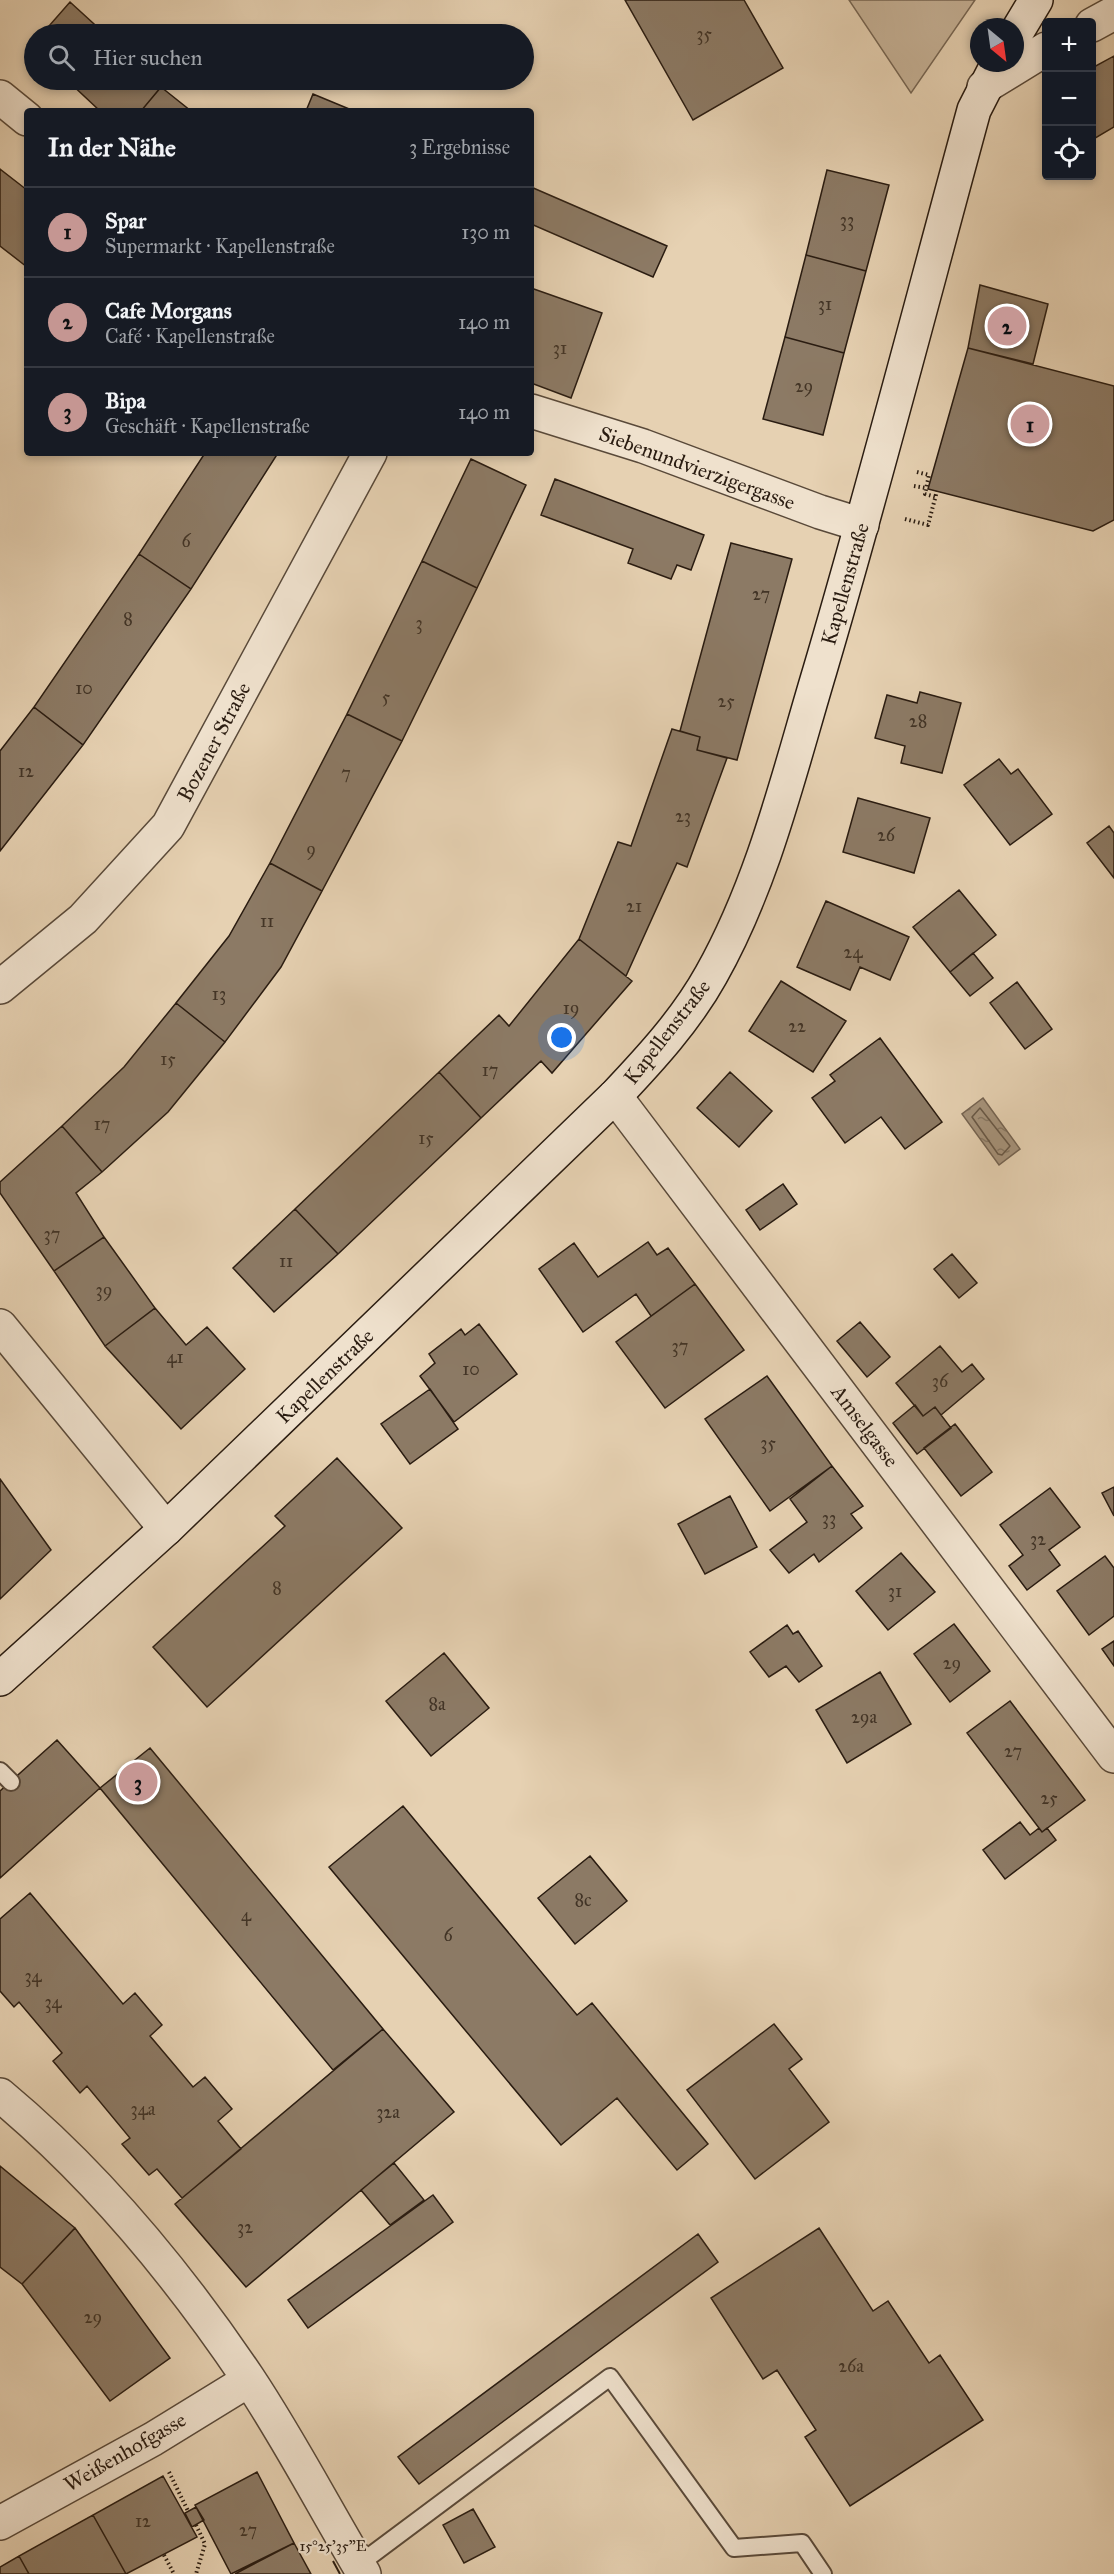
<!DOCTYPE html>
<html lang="de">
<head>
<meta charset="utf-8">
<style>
  :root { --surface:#171b24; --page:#242831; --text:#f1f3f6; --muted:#9ea1a6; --line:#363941; --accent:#c59692 }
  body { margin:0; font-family:"IM FELL Great Primer",serif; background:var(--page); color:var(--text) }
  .controls { position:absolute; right:18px; top:18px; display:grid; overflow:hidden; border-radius:6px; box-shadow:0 3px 9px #0003 }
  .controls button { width:54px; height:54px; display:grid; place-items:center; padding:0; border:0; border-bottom:2px solid var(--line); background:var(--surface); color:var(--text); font:30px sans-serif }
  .compass { position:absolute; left:970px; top:18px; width:54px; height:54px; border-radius:50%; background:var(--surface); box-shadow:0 3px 9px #0003; rotate:151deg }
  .you { position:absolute; left:562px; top:1038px; width:21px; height:21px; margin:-15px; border:4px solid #fff; border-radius:50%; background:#1a73e8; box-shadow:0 0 0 9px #1a73e833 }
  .badge { display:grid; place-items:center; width:39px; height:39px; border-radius:50%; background:var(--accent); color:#111; font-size:20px; font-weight:700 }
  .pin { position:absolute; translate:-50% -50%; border:3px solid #fff; box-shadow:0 2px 6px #0006 }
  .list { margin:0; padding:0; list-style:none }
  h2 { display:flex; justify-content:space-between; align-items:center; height:78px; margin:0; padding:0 24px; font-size:26px }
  h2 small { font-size:20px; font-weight:400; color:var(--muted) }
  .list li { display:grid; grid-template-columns:39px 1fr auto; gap:18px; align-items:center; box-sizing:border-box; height:90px; padding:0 24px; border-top:2px solid var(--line) }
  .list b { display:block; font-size:22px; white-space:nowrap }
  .list p { margin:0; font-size:20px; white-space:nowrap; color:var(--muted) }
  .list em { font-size:20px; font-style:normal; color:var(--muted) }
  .icon { flex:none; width:33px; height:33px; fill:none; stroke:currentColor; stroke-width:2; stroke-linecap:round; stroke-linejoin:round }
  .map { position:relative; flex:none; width:1114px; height:2574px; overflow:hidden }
  .search { position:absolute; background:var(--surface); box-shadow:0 3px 9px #0003; left:24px; top:24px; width:510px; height:66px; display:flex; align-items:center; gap:15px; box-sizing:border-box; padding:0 21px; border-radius:33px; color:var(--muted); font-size:22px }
  .panel { position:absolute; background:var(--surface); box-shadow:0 3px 9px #0003; left:24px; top:108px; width:510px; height:348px; border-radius:6px }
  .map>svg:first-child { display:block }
</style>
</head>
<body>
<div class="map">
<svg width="1114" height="2574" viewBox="0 0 1114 2574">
  <defs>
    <pattern id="water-ripples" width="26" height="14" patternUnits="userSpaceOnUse" patternTransform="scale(1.5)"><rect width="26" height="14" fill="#a6937b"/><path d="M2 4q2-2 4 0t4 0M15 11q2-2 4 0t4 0" fill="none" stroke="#877763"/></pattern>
  </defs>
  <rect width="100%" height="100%" fill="#e6d1b2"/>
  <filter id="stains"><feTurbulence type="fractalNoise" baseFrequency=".00333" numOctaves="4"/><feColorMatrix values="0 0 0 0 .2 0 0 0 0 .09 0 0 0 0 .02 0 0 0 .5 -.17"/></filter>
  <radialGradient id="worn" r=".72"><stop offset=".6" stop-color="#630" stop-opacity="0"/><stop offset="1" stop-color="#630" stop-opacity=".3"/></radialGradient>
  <path fill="#c6b297" stroke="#786754" stroke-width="1.5" d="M849,0H975L911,93Z"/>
  <path fill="url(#water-ripples)" stroke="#746351" stroke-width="1.5" d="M983,1098L1020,1149L999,1165L962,1114Z"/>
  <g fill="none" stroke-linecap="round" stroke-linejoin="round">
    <path stroke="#685846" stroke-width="1.5" d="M980,1108L1010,1146L1002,1155L998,1154L972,1117Z"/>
  </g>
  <path fill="#8c7a65" stroke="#2a1c11" stroke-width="1.5" d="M625,0H744L783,68L693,120Z
    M70,2L105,34H42Z
    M1114,56V127L1092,140V68Z
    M67,80H152L161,87L141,111H100Z
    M161,87L191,111H141Z
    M313,94L354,111H306Z
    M0,169L27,190V267L0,246Z
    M827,170L889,185L866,271L806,255Z
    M531,187L667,246L653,277L531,224Z
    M806,255L866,271L844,353L785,337Z
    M980,285L1048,304L1033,364L968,348Z
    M531,288L602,313L571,398L531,383Z
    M785,337L844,353L823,435L763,419Z
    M968,348L1114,386V520L1093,531L928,489Z
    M205,453H278L191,589L139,554Z
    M471,459L526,485L477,588L422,561Z
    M555,479L704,535L691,570L677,565L671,579L628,563L633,549L541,515Z
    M731,543L792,559L737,760L697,750L700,737L680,731Z
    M139,554L191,589L83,745L34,707Z
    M422,561L477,588L402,741L347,714Z
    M920,692L961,703L942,773L901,763L905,746L875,738L887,695L917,703Z
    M34,707L83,745L0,851V751Z
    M347,714L402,741L322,891L270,863Z
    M672,729L700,737L697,750L727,758L687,867L677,863L626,976L579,939L618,842L631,846Z
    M999,759L1011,774L1018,769L1052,814L1010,845L964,785Z
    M858,798L930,818L914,873L843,852Z
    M1109,826L1114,833V878L1087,843Z
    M270,863L322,891L281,967L225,1042L176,1003L229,936Z
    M959,890L996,935L950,972L913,927Z
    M826,901L909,937L890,980L860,967L850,990L797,967Z
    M579,939L632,981L552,1073L541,1061L481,1118L439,1072L499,1015L509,1026Z
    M973,953L993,978L970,996L950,972Z
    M781,981L846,1021L813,1072L749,1031Z
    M1017,982L1052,1029L1025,1049L990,1003Z
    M176,1003L225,1042L168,1112L102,1172L62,1126L124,1067Z
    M880,1038L942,1122L905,1149L881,1117L845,1143L812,1098L835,1081L830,1075Z
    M439,1072L481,1118L338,1254L295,1209Z
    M730,1072L772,1111L739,1147L697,1108Z
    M62,1126L102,1172L76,1193L104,1237L54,1271L0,1193V1182Z
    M783,1184L797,1204L760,1230L746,1210Z
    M295,1209L338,1254L274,1312L233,1268Z
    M104,1237L155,1308L105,1346L54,1271Z
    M648,1242L657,1255L668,1248L695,1284L651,1316L636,1294L583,1332L539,1269L574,1243L598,1277Z
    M952,1254L977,1283L959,1298L934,1269Z
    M695,1284L744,1350L665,1408L616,1342Z
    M155,1308L186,1345L207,1327L245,1369L181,1429L105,1346Z
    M860,1322L890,1357L867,1377L837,1341Z
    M479,1324L517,1374L454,1422L420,1376L435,1363L429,1354L461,1329L465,1335Z
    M940,1346L962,1372L972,1364L984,1379L941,1415L935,1407L923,1416L896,1383Z
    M767,1376L832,1466L770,1511L705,1419Z
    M430,1389L458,1429L410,1464L381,1424Z
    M915,1405L923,1416L935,1407L951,1428L917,1454L893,1423Z
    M955,1424L992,1472L961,1496L924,1448Z
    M337,1458L402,1528L207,1707L153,1647L285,1526L275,1516Z
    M832,1466L863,1506L851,1514L862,1528L819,1562L814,1554L789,1573L770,1550L807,1522L790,1499Z
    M0,1479L51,1550L0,1599Z
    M1114,1487V1516L1102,1493Z
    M1050,1488L1080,1527L1049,1550L1060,1565L1027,1590L1009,1566L1023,1555L1000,1525Z
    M730,1496L757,1547L705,1574L678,1524Z
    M901,1553L935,1592L888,1630L856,1591Z
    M1105,1556L1114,1568V1616L1089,1635L1057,1591Z
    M954,1624L990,1671L950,1702L914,1654Z
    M787,1625L793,1634L798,1631L822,1666L799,1682L786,1666L769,1677L750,1652Z
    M1114,1641V1666L1102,1649Z
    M444,1653L489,1708L431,1756L386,1701Z
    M880,1672L911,1724L847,1763L816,1710Z
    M1010,1701L1085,1800L1042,1832L967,1733Z
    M57,1740L100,1788L0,1878V1791Z
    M150,1748L383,2029L333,2070L100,1788Z
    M403,1806L577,2015L592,2003L708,2144L677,2170L617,2098L561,2145L329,1867Z
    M1020,1822L1030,1835L1039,1828L1042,1832L1047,1828L1056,1840L1005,1879L983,1850Z
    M590,1856L627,1901L575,1944L538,1898Z
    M30,1893L123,2004L135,1993L162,2025L150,2036L193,2087L205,2077L232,2109L218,2121L241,2149L182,2198L157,2169L149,2175L122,2144L130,2138L87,2086L80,2093L53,2061L62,2053L19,2002L14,2007L0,1991V1919Z
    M774,2024L802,2059L789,2069L829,2122L755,2179L687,2090Z
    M383,2029L454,2112L246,2287L175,2204Z
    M394,2163L424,2200L390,2225L361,2190Z
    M0,2166L75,2228L22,2284L0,2267Z
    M433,2195L453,2222L308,2328L288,2300Z
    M75,2228L170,2358L110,2401L22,2284Z
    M819,2228L873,2311L888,2301L929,2363L940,2355L983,2420L850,2506L805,2437L816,2430L777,2370L763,2379L711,2298Z
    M698,2234L718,2262L419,2484L398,2457Z
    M257,2472L294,2543L231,2574L195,2505Z
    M163,2476L197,2537L126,2574L93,2515Z
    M196,2507L204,2520L192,2527L185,2513Z
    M473,2509L495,2547L464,2563L443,2525Z
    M93,2515L126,2574H29L19,2556Z
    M294,2543L311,2574H235Z
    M19,2556L29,2574H0V2567Z"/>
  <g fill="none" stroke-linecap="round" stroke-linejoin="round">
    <defs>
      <path id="service" d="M0,1771L11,1782
        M358,2565L610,2377L734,2548L802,2543L823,2574"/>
      <path id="minor" d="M1092,25L1114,13
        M984,87L1046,49
        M0,97L27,119
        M531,411L643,446L820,512L862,525
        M0,987L83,919L168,826L370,453
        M615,1096L1114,1756
        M0,1326L166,1529
        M0,2095C96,2175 178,2274 248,2378C290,2441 325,2509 364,2574
        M0,2523L153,2439L249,2380"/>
      <path id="secondary" d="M1015,35L1036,0
        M0,1679L166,1529L615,1096C650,1059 686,1020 711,975C764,881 789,773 820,670C875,484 923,297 974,110L998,63"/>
    </defs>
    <use href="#service" stroke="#594939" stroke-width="20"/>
    <use href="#minor" stroke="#594939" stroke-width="36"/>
    <use href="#secondary" stroke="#2a1c11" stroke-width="36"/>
    <path stroke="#2a1c11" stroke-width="4" stroke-dasharray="1.5 3" stroke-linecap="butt" d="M917,472L929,475L925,494L936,497
      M914,486L926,488
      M905,519L928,525L937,491
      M169,2472L188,2511
      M196,2525L205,2544L196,2574
      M164,2555L174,2574"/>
    <use href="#service" stroke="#efe1cd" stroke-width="16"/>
    <use href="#minor" stroke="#efe1cd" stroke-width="33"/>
    <use href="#secondary" stroke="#efe1cd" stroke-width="33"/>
  </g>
  <path fill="none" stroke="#2a1c11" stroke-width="2" d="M333,2561L340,2574"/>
  <g text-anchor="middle" stroke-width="4.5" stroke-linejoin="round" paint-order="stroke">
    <g font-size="18" fill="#423426">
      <text x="704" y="40">35</text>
      <text x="847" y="226">33</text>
      <text x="825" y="310">31</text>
      <text x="560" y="354">31</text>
      <text x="804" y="392">29</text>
      <text x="186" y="547">6</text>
      <text x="761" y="600">27</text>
      <text x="128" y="625">8</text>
      <text x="419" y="629">3</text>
      <text x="84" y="694">10</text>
      <text x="386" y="703">5</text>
      <text x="726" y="707">25</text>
      <text x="918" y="727">28</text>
      <text x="26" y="777">12</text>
      <text x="346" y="779">7</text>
      <text x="683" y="822">23</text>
      <text x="886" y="841">26</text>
      <text x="311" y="855">9</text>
      <text x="634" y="912">21</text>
      <text x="267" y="927">11</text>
      <text x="853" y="958">24</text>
      <text x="219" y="1000">13</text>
      <text x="571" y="1014">19</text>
      <text x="797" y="1032">22</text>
      <text x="168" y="1065">15</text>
      <text x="490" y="1076">17</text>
      <text x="102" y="1130">17</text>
      <text x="426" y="1144">15</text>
      <text x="52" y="1240">37</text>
      <text x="286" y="1267">11</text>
      <text x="104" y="1296">39</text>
      <text x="680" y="1352">37</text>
      <text x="175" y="1363">41</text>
      <text x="471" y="1375">10</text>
      <text x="940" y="1387">36</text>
      <text x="768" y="1449">35</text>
      <text x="829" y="1524">33</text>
      <text x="1038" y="1545">32</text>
      <text x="277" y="1594">8</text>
      <text x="895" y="1597">31</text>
      <text x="952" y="1669">29</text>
      <text x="437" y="1710">8a</text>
      <text x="864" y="1723">29a</text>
      <text x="1013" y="1757">27</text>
      <text x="1049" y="1804">25</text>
      <text x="583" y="1906">8c</text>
      <text x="246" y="1921">4</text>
      <text x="448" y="1941">6</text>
      <text x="33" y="1982">34</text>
      <text x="53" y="2008">34</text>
      <text x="143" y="2115">34a</text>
      <text x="388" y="2118">32a</text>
      <text x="245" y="2233">32</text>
      <text x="93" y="2323">29</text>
      <text x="851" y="2372">26a</text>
      <text x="143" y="2527">12</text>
      <text x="248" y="2536">27</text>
    </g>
    <g font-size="21" fill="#2a1c11" stroke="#efe1cd">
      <text transform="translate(697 468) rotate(20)" y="7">Siebenundvierzigergasse</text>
      <text transform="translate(845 584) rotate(-74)" y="7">Kapellenstraße</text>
      <text transform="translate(214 742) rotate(-62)" y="7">Bozener Straße</text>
      <text transform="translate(667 1032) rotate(-52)" y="7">Kapellenstraße</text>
      <text transform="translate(325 1376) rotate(-44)" y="7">Kapellenstraße</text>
      <text transform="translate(865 1426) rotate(53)" y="7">Amselgasse</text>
      <text transform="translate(125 2452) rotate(-30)" y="7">Weißenhofgasse</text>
    </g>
  </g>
  <g font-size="15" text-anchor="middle" fill="#2a1c11" stroke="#efe1cd" stroke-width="4.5" stroke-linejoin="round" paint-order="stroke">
    <text x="333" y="2551">15°25'35"E</text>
  </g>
  <rect width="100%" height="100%" filter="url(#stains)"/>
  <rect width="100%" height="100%" fill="url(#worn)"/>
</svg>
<div class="controls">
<button>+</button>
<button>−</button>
<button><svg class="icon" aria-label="locate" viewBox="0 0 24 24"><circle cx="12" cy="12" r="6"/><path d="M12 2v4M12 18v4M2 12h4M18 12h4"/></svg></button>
</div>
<svg class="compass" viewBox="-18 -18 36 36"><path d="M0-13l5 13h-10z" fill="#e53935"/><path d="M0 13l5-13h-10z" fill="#9ea1a6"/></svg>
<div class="you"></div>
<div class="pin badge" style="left:1030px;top:424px">1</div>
<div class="pin badge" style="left:1007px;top:326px">2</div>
<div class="pin badge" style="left:138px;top:1782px">3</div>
<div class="search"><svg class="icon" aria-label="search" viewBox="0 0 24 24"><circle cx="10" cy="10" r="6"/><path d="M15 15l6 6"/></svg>Hier suchen</div>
<section class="panel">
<h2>In der Nähe<small>3 Ergebnisse</small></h2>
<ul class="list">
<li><span class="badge">1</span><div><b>Spar</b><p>Supermarkt · Kapellenstraße</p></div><em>130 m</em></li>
<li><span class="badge">2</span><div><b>Cafe Morgans</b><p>Café · Kapellenstraße</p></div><em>140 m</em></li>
<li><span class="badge">3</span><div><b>Bipa</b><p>Geschäft · Kapellenstraße</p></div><em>140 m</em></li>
</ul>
</section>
</div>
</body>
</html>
